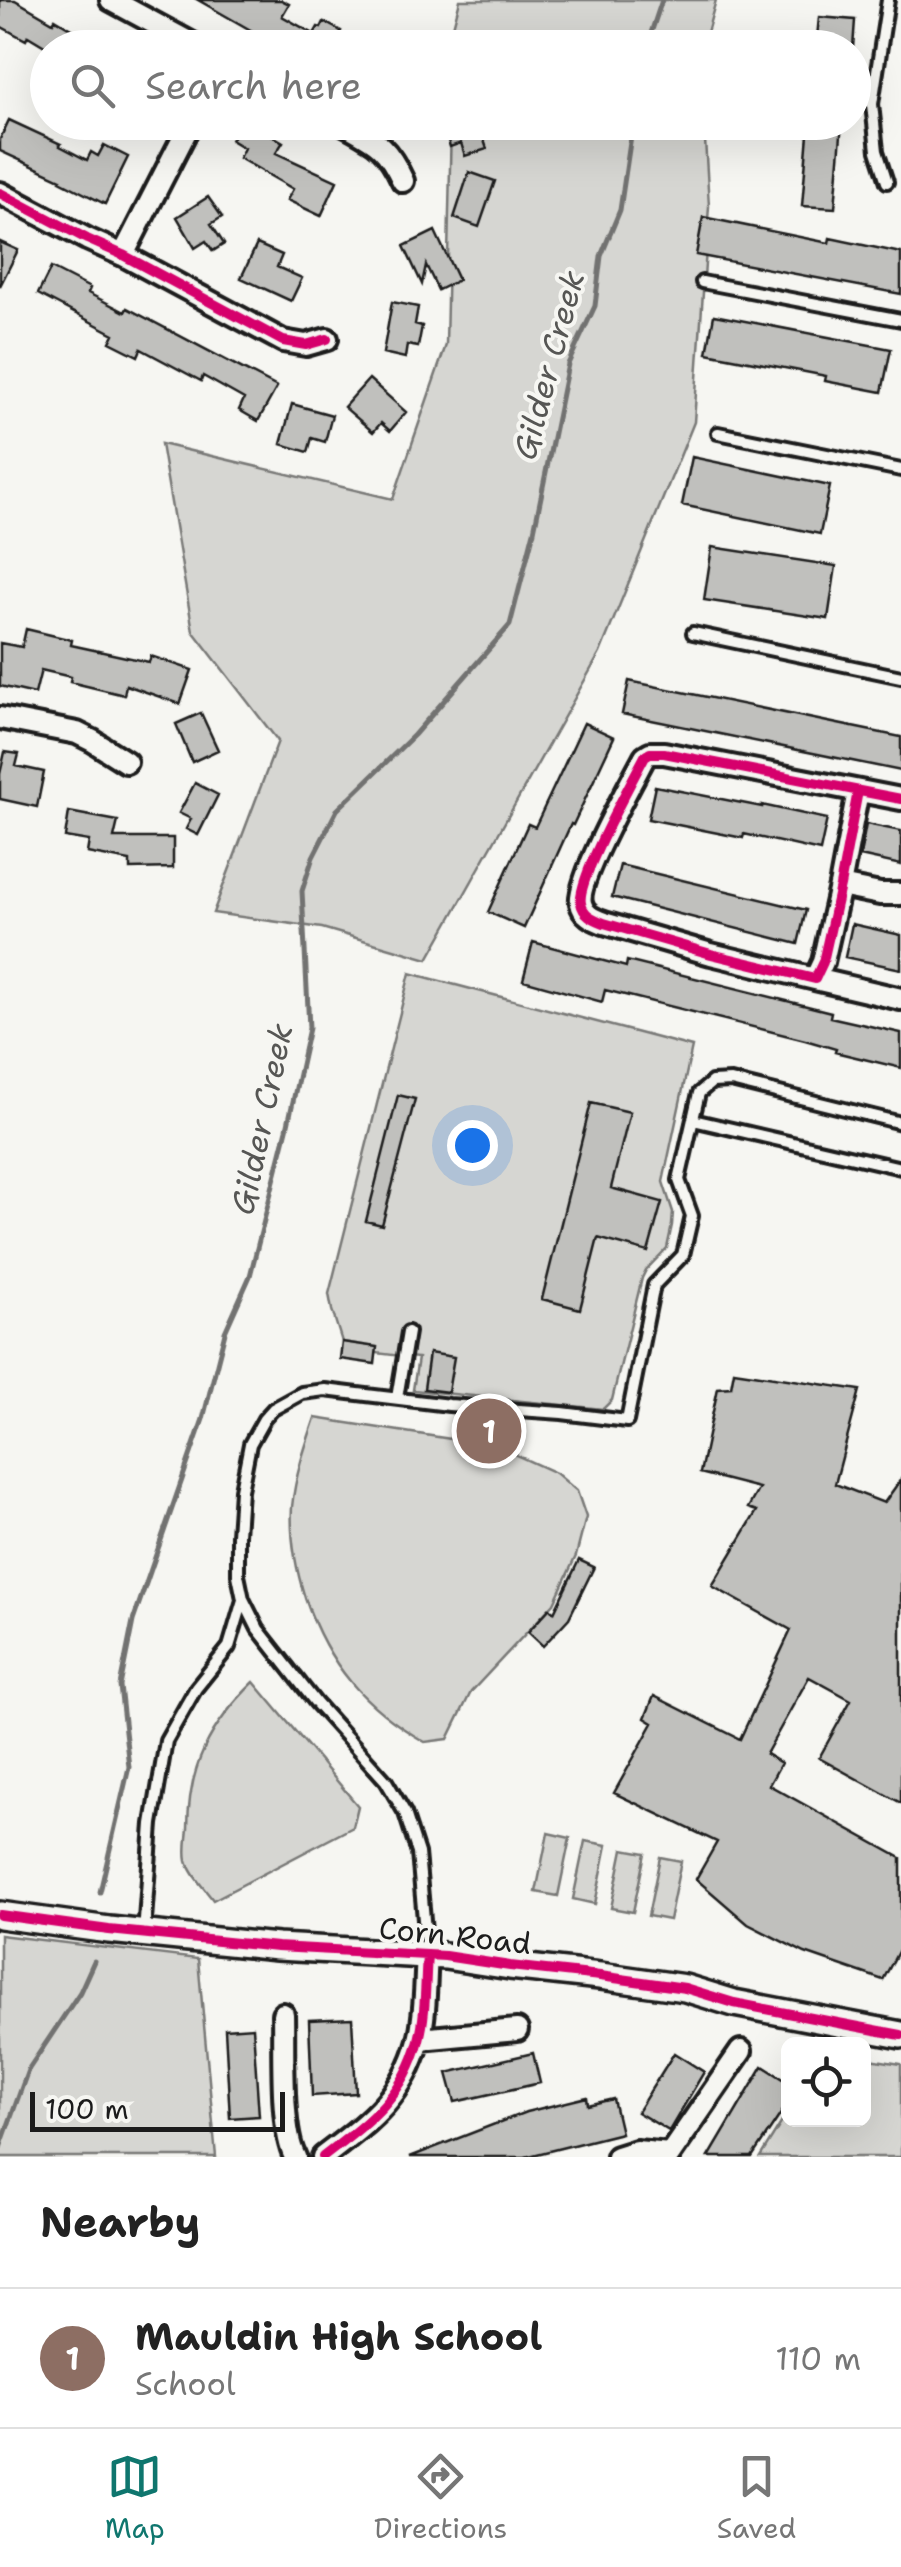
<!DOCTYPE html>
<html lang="en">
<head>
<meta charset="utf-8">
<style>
  :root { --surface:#fff; --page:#f6f6f6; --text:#222; --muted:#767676; --line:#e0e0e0; --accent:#0f766e }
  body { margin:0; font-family:"Shantell Sans",sans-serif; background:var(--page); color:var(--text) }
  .controls { position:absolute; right:30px; bottom:30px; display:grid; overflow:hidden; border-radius:15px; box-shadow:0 10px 40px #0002 }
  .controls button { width:90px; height:90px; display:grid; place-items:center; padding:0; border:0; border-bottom:2px solid var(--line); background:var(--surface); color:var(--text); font:50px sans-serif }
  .scale { position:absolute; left:30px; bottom:25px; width:255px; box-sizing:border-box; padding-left:10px; border:5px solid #1c1c1c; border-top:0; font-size:28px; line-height:35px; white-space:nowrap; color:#1c1c1c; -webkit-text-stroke:8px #f6f6f2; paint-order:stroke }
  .you { position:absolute; left:472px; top:1145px; width:35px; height:35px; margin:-25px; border:8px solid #fff; border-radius:50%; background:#1a73e8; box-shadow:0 0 0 15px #1a73e833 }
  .badge { display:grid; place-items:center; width:65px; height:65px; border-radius:50%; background:var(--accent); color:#fff; font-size:32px; font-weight:700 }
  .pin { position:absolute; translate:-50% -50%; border:5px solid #fff; box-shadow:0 2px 10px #0006 }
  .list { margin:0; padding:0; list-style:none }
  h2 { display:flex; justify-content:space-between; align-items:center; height:130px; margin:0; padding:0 40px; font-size:42px }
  h2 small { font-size:32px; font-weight:400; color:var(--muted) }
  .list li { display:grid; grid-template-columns:65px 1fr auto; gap:30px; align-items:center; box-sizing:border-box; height:140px; padding:0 40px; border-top:2px solid var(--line) }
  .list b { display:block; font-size:38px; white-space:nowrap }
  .list p { margin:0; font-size:32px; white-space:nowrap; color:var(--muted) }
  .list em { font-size:32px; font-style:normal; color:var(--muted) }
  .icon { flex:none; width:55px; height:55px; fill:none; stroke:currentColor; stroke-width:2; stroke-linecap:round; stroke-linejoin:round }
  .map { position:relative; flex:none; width:901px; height:2157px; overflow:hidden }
  .search { position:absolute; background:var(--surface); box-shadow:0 10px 40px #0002; left:30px; right:30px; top:30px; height:110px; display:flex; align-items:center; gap:25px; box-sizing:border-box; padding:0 35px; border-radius:55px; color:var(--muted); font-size:38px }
  .sheet { height:270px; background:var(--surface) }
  nav { display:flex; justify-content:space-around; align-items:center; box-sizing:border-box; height:140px; border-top:2px solid var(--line); background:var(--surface); font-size:28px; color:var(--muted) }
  nav a { display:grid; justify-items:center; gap:5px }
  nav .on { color:var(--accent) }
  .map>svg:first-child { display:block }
</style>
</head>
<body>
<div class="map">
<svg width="901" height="2157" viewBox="0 0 901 2157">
  <rect width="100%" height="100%" fill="#f6f6f2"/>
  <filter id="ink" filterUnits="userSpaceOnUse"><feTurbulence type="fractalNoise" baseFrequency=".01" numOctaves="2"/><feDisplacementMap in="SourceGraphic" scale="20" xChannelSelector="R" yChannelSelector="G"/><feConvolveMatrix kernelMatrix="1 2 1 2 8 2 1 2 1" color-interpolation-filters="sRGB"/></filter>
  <g filter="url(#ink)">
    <path fill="#d6d6d2" stroke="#797977" stroke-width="2.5" d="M460,0H716L703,47H453V27Z
      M451,123H704L709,206L694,422L600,653L428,959L322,928L213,913L278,741L193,631L161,444L393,499L446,345Z
      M410,973L692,1047L663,1182L673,1212L672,1225L667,1248L646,1270L642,1278L612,1400L603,1409L413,1390L418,1358L376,1353V1347L342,1342L332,1310L329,1294Z
      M315,1418L496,1446L556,1473L577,1491L586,1517L576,1556L554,1603L471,1692L448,1739L425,1742C364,1707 328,1665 305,1598C296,1569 290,1538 292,1507C295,1476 305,1447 315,1418Z
      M254,1682L358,1806L353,1827L213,1900C205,1889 190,1874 187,1861C185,1851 187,1839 188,1829C188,1766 210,1725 254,1682Z
      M548,1833L570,1838L558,1896L536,1892Z
      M585,1841L607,1845L595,1904L573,1899Z
      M623,1849L645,1853L633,1912L611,1908Z
      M660,1857L681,1861L669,1920L648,1916Z
      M0,1935L198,1959L216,2157H0Z
      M864,2058L901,2064V2157H760L788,2112V2120H864Z"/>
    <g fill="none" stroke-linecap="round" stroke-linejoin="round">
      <path stroke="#727271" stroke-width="5" d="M646,48L662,0
        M100,1892L129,1767L120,1686L133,1621L203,1419L225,1332L250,1276L287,1129L309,1028L302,891L313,857L337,810L414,735L510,625L534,531L568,364L595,306L601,256L620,210L633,122
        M0,2148L28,2070L80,1992L94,1961"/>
    </g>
    <path fill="#c0c0bd" stroke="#1c1c1c" stroke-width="2.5" d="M0,0H15L53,22L55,19L104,48H48L28,36L26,40L0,26Z
      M198,0H281L289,4L282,16L314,34L318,27L321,28L324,22L341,31L338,37L358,48H282Z
      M819,17L855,20L853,48H816Z
      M9,120L61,144L60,146L87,160L91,152L98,156L104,145L128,157L105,204L60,181L61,179L0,151V139Z
      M442,122H478L487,149L465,156L461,143L450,147Z
      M809,122H842L835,208L802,206Z
      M240,125L252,132L256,126L283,142L276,153L337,181L321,216L287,200L293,189L239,158L244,148L231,140Z
      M469,172L495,181L479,227L454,218Z
      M208,197L222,217L211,224L224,244L213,251L206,241L195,248L177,217Z
      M703,217L829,243L830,238L901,253V294L696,255Z
      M435,231L458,280L438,290L426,265L422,284L404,246Z
      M0,242L18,250L0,286Z
      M257,244L282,255L277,267L302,278L291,301L241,278Z
      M51,268L90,288L88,293L125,312L127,308L277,387L258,421L239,410L244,399L203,376L201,381L141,349L138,356L110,342L114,334L38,294Z
      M392,302L418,307L415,324L422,326L418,347L407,345L405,358L383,353Z
      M714,315L891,349L882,392L825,381L826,376L707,353Z
      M369,379L406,412L390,431L381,423L373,432L344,407Z
      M292,404L332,415L325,442L312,438L308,452L281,444Z
      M692,457L830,486L820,534L682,505Z
      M712,547L836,566L828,619L704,600Z
      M26,629L72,640L71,645L149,662L151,656L192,670L180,704L126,685L124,695L70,682L71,677L41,670L35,694L0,686V643L22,647Z
      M629,681L901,737V771L622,714Z
      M201,713L218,750L192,762L176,724Z
      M584,723L614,737L573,825L571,824L524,928L488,912L528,824L535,827Z
      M5,752L19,754L16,766L44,772L37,807L0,799V774Z
      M195,783L218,795L198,835L186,829L191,819L179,813Z
      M655,786L762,807V805L827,819L820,851L744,834L743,838L648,819Z
      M69,812L118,821L114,838H173V868L130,869V861L87,853L89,841L65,837Z
      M866,824L901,831V865L860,856Z
      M620,865L806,910L798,944L612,897Z
      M852,924L901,935V969L845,957Z
      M533,942L626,967L627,961L831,1012L830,1017L901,1033V1068L835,1052L836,1049L805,1040L605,990L602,1002L523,980Z
      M398,1095L415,1099L382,1225L366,1221Z
      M591,1103L630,1112L611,1188L662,1202L648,1252L598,1238L580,1309L542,1299Z
      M342,1342L377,1347L375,1364L340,1359Z
      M429,1353L454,1357L448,1392L424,1389Z
      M734,1371L860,1390L835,1484L884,1503L901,1479V1803L819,1758L851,1700L809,1677L766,1754L781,1763L769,1785L901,1858V1946L883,1980L805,1953L748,1924L696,1879L717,1842L614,1793L653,1723L645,1718L654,1696L740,1739L791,1630L712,1586L757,1511L748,1508L759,1488L700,1473L718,1388L731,1387Z
      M579,1560L594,1567L569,1618L543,1646L528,1632L550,1608L554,1612Z
      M352,2018L356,2093L312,2096L309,2020Z
      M253,2027L259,2116L230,2118L225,2029Z
      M533,2053L540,2083L455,2102L447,2073Z
      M674,2053L704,2072L669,2131L637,2112Z
      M763,2066L788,2082V2103L752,2157H709Z
      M587,2097L588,2105L613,2099L621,2133L525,2157H410L526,2112Z"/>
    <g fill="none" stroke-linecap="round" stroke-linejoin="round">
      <defs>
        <path id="service" d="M887,182L877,151L872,104L888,0
          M702,282L901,320
          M718,433L901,470
          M693,633L901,677
          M693,1120L901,1168
          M397,1398L408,1332
          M144,1934L152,1824L166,1741L196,1688L229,1647L243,1600
          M427,1953L418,1853L405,1813L386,1781L316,1703L258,1629L243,1599L238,1575V1535L241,1490L250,1444L264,1419L273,1409L302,1393L325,1390L449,1405L562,1413L627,1421L654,1285L683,1255L692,1216L679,1180L699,1093L712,1082L731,1081L901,1123"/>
        <path id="minor" d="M111,0L200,48
          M341,122C375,141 386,144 403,181
          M0,193L87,239L123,255L283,341L306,345L327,339
          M123,255L191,122
          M0,718L77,733L93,741L126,762
          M858,791L840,886L823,962L815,979L711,954L604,923C594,919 583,915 581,903C576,881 632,781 645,756L650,753H664L901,799
          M840,886L880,894H901
          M815,979L901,999
          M283,2014C284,2048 280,2129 295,2157
          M420,2039L517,2030
          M323,2157C367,2123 404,2097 419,2040C426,2014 425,1983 427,1955
          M617,2157L636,2151L670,2154
          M668,2157L741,2051"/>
        <path id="tertiary" d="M0,1915L109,1930L277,1947L445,1956L510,1966L600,1976L685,1988L734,2003L901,2035"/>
      </defs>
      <use href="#service" stroke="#1c1c1c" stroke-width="18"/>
      <use href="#minor" stroke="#1c1c1c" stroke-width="28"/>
      <use href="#tertiary" stroke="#1c1c1c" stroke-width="32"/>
      <use href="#service" stroke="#f6f6f2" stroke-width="10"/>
      <use href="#minor" stroke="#f6f6f2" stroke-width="20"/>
      <use href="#tertiary" stroke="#f6f6f2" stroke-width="25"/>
      <defs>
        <path id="cycleway" d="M0,193L87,239L123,255L283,341L306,345L327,339
          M858,791L840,886L823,962L815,979L711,954L604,923C594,919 583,915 581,903C576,881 632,781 645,756L650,753H664L901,799
          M0,1915L109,1930L277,1947L445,1956L510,1966L600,1976L685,1988L734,2003L901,2035
          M323,2157C367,2123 404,2097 419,2040C426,2014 425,1983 427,1955"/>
      </defs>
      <use href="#cycleway" stroke="#f6f6f2" stroke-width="16"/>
      <use href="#cycleway" stroke="#d6006c" stroke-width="10"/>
    </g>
  </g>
  <g text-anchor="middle" stroke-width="8" stroke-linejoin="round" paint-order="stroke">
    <g font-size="30" fill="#1c1c1c" stroke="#f6f6f2">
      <text transform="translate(455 1936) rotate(6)" y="10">Corn Road</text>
    </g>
    <g font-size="32" font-style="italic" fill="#565654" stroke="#f6f6f2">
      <text transform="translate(549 365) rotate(-75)" y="11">Gilder Creek</text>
      <text transform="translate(262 1119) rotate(-78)" y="11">Gilder Creek</text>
    </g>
  </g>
</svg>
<div class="controls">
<button><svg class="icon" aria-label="locate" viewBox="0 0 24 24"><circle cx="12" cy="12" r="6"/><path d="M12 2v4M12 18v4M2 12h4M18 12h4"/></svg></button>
</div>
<div class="scale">100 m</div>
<div class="you"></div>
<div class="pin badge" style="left:489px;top:1431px;background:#8d6e63">1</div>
<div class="search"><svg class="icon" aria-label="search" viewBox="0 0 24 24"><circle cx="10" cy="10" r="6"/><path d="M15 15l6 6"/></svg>Search here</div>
</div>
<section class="sheet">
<h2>Nearby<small></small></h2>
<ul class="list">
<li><span class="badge" style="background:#8d6e63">1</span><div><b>Mauldin High School</b><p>School</p></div><em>110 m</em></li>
</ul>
</section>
<nav>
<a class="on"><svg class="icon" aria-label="map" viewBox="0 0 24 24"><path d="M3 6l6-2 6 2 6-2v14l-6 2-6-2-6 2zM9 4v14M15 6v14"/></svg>Map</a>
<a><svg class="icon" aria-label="directions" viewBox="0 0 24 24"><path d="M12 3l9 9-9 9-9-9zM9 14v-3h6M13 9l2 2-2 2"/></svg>Directions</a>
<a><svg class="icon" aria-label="saved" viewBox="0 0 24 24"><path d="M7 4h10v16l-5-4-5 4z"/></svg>Saved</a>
</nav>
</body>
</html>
